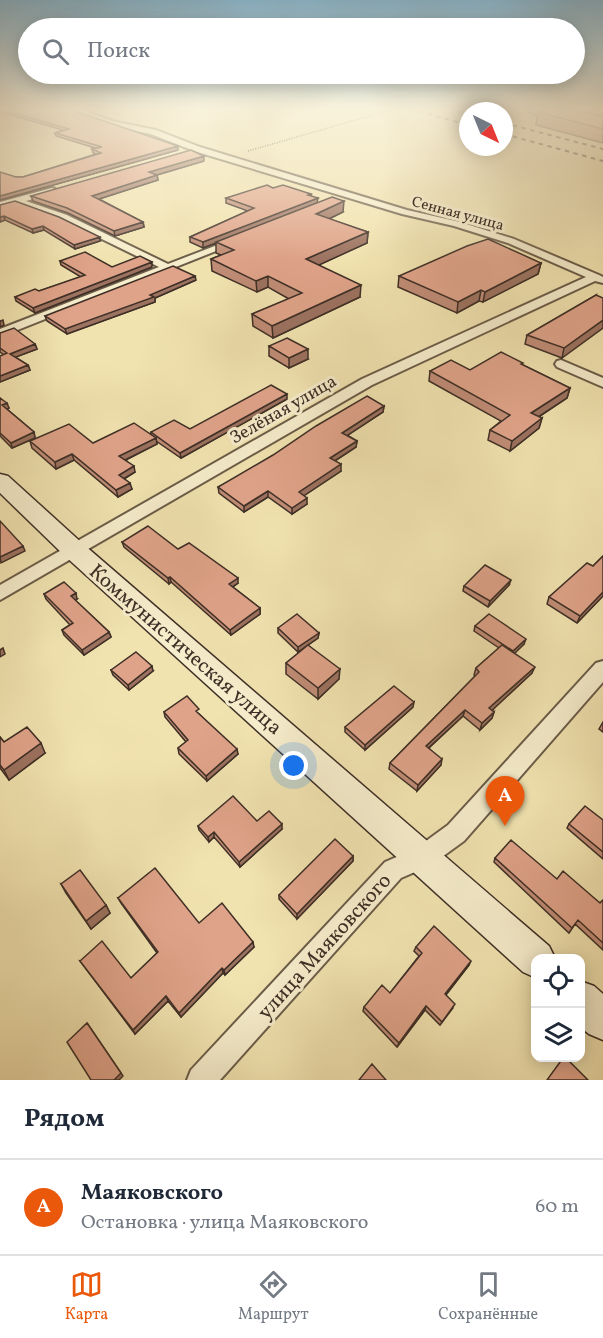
<!DOCTYPE html>
<html lang="ru">
<head>
<meta charset="utf-8">
<style>
  :root { --surface:#fff; --page:#f6f6f7; --text:#1f2937; --muted:#747a83; --line:#e0e1e3; --accent:#ea580c }
  body { margin:0; font-family:Vollkorn,serif; background:var(--page); color:var(--text) }
  .controls { position:absolute; right:18px; bottom:18px; display:grid; overflow:hidden; border-radius:12px; box-shadow:0 3px 15px #0003 }
  .controls button { width:54px; height:54px; display:grid; place-items:center; padding:0; border:0; border-bottom:2px solid var(--line); background:var(--surface); color:var(--text); font:30px sans-serif }
  .compass { position:absolute; left:459px; top:102px; width:54px; height:54px; border-radius:50%; background:var(--surface); box-shadow:0 3px 15px #0003; rotate:137deg }
  .you { position:absolute; left:294px; top:766px; width:21px; height:21px; margin:-15px; border:4px solid #fff; border-radius:50%; background:#1a73e8; box-shadow:0 0 0 9px #1a73e833 }
  .badge { display:grid; place-items:center; width:39px; height:39px; border-radius:50%; background:var(--accent); color:#fff; font-size:20px; font-weight:700 }
  .pin { position:absolute; translate:-50% -50px; filter:drop-shadow(0 2px 3px #0008) }
  .pin::after { content:''; position:absolute; top:32px; width:21px; height:18px; background:inherit; clip-path:polygon(0 0,100% 0,50% 100%) }
  .list { margin:0; padding:0; list-style:none }
  h2 { display:flex; justify-content:space-between; align-items:center; height:78px; margin:0; padding:0 24px; font-size:26px }
  h2 small { font-size:20px; font-weight:400; color:var(--muted) }
  .list li { display:grid; grid-template-columns:39px 1fr auto; gap:18px; align-items:center; box-sizing:border-box; height:96px; padding:0 24px; border-top:2px solid var(--line) }
  .list b { display:block; font-size:22px; white-space:nowrap }
  .list p { margin:0; font-size:20px; white-space:nowrap; color:var(--muted) }
  .list em { font-size:20px; font-style:normal; color:var(--muted) }
  .icon { flex:none; width:33px; height:33px; fill:none; stroke:currentColor; stroke-width:2; stroke-linecap:round; stroke-linejoin:round }
  .map { position:relative; flex:none; width:603px; height:1080px; overflow:hidden }
  .search { position:absolute; background:var(--surface); box-shadow:0 3px 15px #0003; left:18px; right:18px; top:18px; height:66px; display:flex; align-items:center; gap:15px; box-sizing:border-box; padding:0 21px; border-radius:33px; color:var(--muted); font-size:22px }
  .sheet { height:174px; background:var(--surface) }
  nav { display:flex; justify-content:space-around; align-items:center; box-sizing:border-box; height:84px; border-top:2px solid var(--line); background:var(--surface); font-size:16px; color:var(--muted) }
  nav a { display:grid; justify-items:center; gap:3px }
  nav .on { color:var(--accent) }
  .map>svg:first-child { display:block }
</style>
</head>
<body>
<div class="map">
<svg width="603" height="1080" viewBox="0 0 603 1080">
  <rect width="100%" height="100%" fill="#f1e3b0"/>
  <filter id="stains"><feTurbulence type="fractalNoise" baseFrequency=".00333" numOctaves="4"/><feColorMatrix values="0 0 0 0 .2 0 0 0 0 .09 0 0 0 0 .02 0 0 0 .5 -.17"/></filter>
  <radialGradient id="worn" r=".72"><stop offset=".6" stop-color="#630" stop-opacity="0"/><stop offset="1" stop-color="#630" stop-opacity=".3"/></radialGradient>
  <g fill="none" stroke-linecap="round" stroke-linejoin="round">
    <defs>
      <path id="street" d="M69,109H79L112,121L156,130L200,147L407,210L460,222L514,239L599,275L603,277V283L595,281L372,385L0,600V585L362,379L586,277L508,243L454,226L402,214L194,151L151,134L107,125Z
        M52,188L55,189V193L26,201L67,215L168,264L233,239L241,241L0,337V329L159,267L61,219L16,203L0,208V202Z
        M561,360L603,378V387L557,367L555,364L557,361Z
        M603,661V682L464,841L431,865L401,878L220,1080H187L191,1070L385,862L415,849L448,825L596,663Z"/>
      <path id="secondary" d="M526,109H556L603,124V130L552,114L536,115Z
        M0,474L8,476L83,544L549,946L555,958H536V978L523,972L65,556L0,493Z
        M580,981L594,986L603,994V1040L589,1034L580,1027Z"/>
    </defs>
    <use href="#street" stroke="#6b5c48" stroke-width="4"/>
    <use href="#secondary" stroke="#3e2f26" stroke-width="3"/>
    <path stroke="#3e2f26" stroke-width="1.5" stroke-dasharray="1 1.5" stroke-linecap="butt" d="M368,109L380,112
      M505,109L518,112
      M248,151L394,109"/>
    <use href="#street" fill="#f6edcc" fill-rule="evenodd"/>
    <use href="#secondary" fill="#f6edcc" fill-rule="evenodd"/>
    <path stroke="#3e2f26" stroke-width="2" stroke-dasharray="4.5 4.5" stroke-linecap="butt" d="M410,109L468,125
      M449,109L468,114
      M504,123L603,149
      M504,134L603,161"/>
  </g>
  <path fill="#c08c76" stroke="#3e2f26" stroke-width="1.5" d="M0,109L178,150L0,200L16,177H23L96,154L93,153L92,149L95,148L56,136L55,133L63,130L0,112Z
    M578,109H603V143L536,125L538,112L577,110Z
    M204,161L157,175L158,180L99,199L143,222L144,227L115,236L68,213L33,201L31,196Z
    M273,188L311,194V196L317,203L343,212L329,219L368,232L367,243L318,265L360,297L273,338L253,326L252,314L289,299L268,287L257,292L212,271L211,259L221,255L216,253V243L203,248L190,242V237L248,211L226,203V198Z
    M0,205L100,241L75,249L44,230L33,233L5,220L0,222Z
    M60,261L112,267H152L35,313L16,301L15,297L39,291L81,277L61,265Z
    M541,263L538,274L483,302L479,301L457,313L398,287L399,276Z
    M196,280L155,298V302L67,334L47,321L45,316Z
    M596,295L562,358L525,344L527,335Z
    M0,333L35,344L37,349L15,357L28,365L30,370L0,382V356L4,355L0,352Z
    M269,346L308,359L289,368L269,356Z
    M523,365L570,388L567,398L539,417L542,418L539,428L510,451L488,440L490,430L501,421L429,381L430,371L470,370Z
    M0,398L9,408L7,409L34,432L35,438L12,448L0,436Z
    M287,399L181,458L156,441L157,444L126,460L135,472L124,479L132,489L118,497L74,460L56,469L32,448L30,441L93,443L151,435V432L190,429Z
    M384,406L383,412L347,435L357,441L356,447L335,461L341,471L304,495L307,504L292,514L268,497L244,512L219,493L218,487Z
    M122,542L178,549L238,583L233,587L260,608V614L231,635L171,582L169,584L124,547Z
    M603,556V596L577,623L547,604L549,597L593,566Z
    M509,585L488,607L463,591L464,586Z
    M44,594L77,599L75,600L109,632L111,637L84,655L64,635L62,630L70,625L46,599Z
    M475,626L524,644L514,653L532,673L492,710L494,712L492,718L480,730L463,716L429,748L441,765L417,791L389,769L390,763L475,676L474,675L476,668L499,648L474,631Z
    M278,628L319,633L318,638L308,645L339,679L318,699L286,674V663L304,649L298,652L278,633Z
    M111,670L153,671L129,690L113,675Z
    M413,707L365,750L345,732V727Z
    M164,712L199,714L238,754L207,781L179,754L178,748L186,742L165,717Z
    M603,722V732L599,729Z
    M0,737L4,742L45,753L9,780L0,768Z
    M603,820V859L567,828L569,824Z
    M257,821L282,829L240,867L214,837L209,842L199,830L198,826Z
    M353,856V861L297,919L279,899V895Z
    M495,858L557,879L600,903L603,900V950L575,924L569,933L494,862Z
    M61,884L106,905L110,913L91,929L66,893Z
    M118,898L199,923L254,947L225,975L223,973L181,1017L168,1001L135,1034L80,961L131,978L157,953L121,903Z
    M416,947L469,965L446,995L453,1008L440,1025L425,1010L397,1047L363,1011L364,1007L390,993L419,956L414,951Z"/>
  <path fill="#9c7260" stroke="#3e2f26" stroke-width="1.5" d="M178,146V150L0,200V196Z
    M204,156V161L150,177L149,172Z
    M157,175L158,180L93,201L92,196Z
    M318,198L317,203L203,248V242Z
    M344,201L343,212L316,225V214Z
    M4,216L5,220L0,222V217Z
    M143,222L144,227L115,236L114,231Z
    M43,226L44,230L33,233L32,229Z
    M368,232L367,243L306,271V259Z
    M100,237V241L75,249L74,245Z
    M152,262V267L35,313L33,308Z
    M541,263L538,274L483,302L485,292Z
    M195,276L196,280L155,298V302L67,334L65,329Z
    M268,276V287L257,292L256,281Z
    M361,285L360,297L273,338L272,326Z
    M481,290L479,301L457,313L458,302Z
    M3,320L4,325L0,327V321Z
    M603,320V328L562,358L564,348Z
    M35,344L37,349L11,359L10,354Z
    M308,349V359L289,368V358Z
    M28,365L30,370L0,382V376Z
    M570,388L567,398L529,423L531,413Z
    M287,394V399L181,458L180,453Z
    M7,403L9,408L4,411L2,405Z
    M384,406L383,412L342,439V433Z
    M542,418L539,428L510,451L512,441Z
    M34,432L35,438L12,448L11,443Z
    M156,438L157,444L121,462L119,456Z
    M357,441L356,447L330,464V458Z
    M72,454L74,460L56,469L55,462Z
    M341,464V471L299,499V492Z
    M134,466L135,472L120,481L119,475Z
    M130,483L132,489L118,497L116,490Z
    M268,491V497L244,512V506Z
    M307,498V504L292,514V508Z
    M23,546L25,551L1,563L0,557Z
    M170,577L171,582L169,584L168,578Z
    M238,578V583L229,589V584Z
    M511,580L509,585L488,607L490,601Z
    M603,592V596L577,623L580,616Z
    M76,593L77,599L73,601L71,596Z
    M260,608V614L231,635L230,630Z
    M109,632L111,637L84,655L82,650Z
    M319,633L318,638L298,652V647Z
    M526,639L524,644L511,657L513,651Z
    M3,648L5,654L0,657V650Z
    M152,666L153,671L129,690L128,685Z
    M535,667L532,673L487,715L489,708Z
    M340,669L339,679L318,699V688Z
    M414,702L413,707L365,750V745Z
    M465,710L463,716L424,752L426,746Z
    M494,712L492,718L480,730L482,723Z
    M41,743L45,753L9,780L4,770Z
    M237,749L238,754L207,781L206,776Z
    M442,759L441,765L417,791L418,785Z
    M282,824V829L240,867L239,862Z
    M214,832V837L209,842L208,837Z
    M353,856V861L297,919V914Z
    M106,905L110,913L91,929L86,921Z
    M253,942L254,947L225,975L224,970Z
    M471,961L469,965L443,998L445,994Z
    M222,968L223,973L181,1017L179,1013Z
    M166,996L168,1001L135,1034L133,1030Z
    M426,1006L425,1010L397,1047L399,1043Z
    M87,1023L123,1076L119,1080H114Z"/>
  <path fill="#dfa389" stroke="#3e2f26" stroke-width="1.5" d="M0,109H68L178,146L0,196V172L16,177H23L101,153L92,149L102,147L55,133L69,129Z
    M548,109H574L603,117V129L538,112Z
    M191,150L204,156L149,172L157,175L92,196L143,222L114,231L67,208L31,196Z
    M267,185L273,188L283,185L311,194L308,195L318,198L203,242L190,237L254,208L226,198Z
    M332,197L344,201L316,214L368,232L306,259L361,285L272,326L252,314L302,293L268,276L256,281L211,259L234,250L216,242Z
    M15,201L59,217L100,237L74,245L43,226L32,229L4,216L0,217V205Z
    M488,239L541,263L485,292L481,290L458,302L399,276L467,246Z
    M85,252L112,267L140,256L152,262L33,308L15,297L35,289L39,291L85,275L60,261Z
    M173,266L195,276L150,295L154,297L65,329L45,316Z
    M596,295L603,298V320L564,348L527,335Z
    M14,328L35,344L10,354L28,365L0,376V356L7,353L0,348V333Z
    M287,338L308,349L289,358L269,346Z
    M501,352L523,363L521,364L570,388L531,413L542,418L512,441L490,430L510,415L430,371L451,360L470,370Z
    M271,385L287,394L180,453L151,432L174,420L190,429Z
    M367,396L384,406L342,433L357,441L330,458L341,464L299,492L307,498L292,508L268,491L244,506L218,487L273,455L316,426Z
    M0,398L7,403L2,405L34,432L11,443L0,433Z
    M134,423L156,438L119,456L134,466L119,475L130,483L116,490L72,454L55,462L30,441L69,424L93,443Z
    M0,521L23,546L0,557Z
    M148,526L178,549L189,543L238,578L229,584L260,608L230,630L170,577L168,578L122,542Z
    M603,556V592L580,616L549,597L587,563L593,566Z
    M485,565L511,580L490,601L464,586Z
    M64,582L76,593L71,596L109,632L82,650L62,630L73,623L44,594Z
    M297,614L319,633L298,647L278,628Z
    M489,614L526,639L513,651L475,626Z
    M308,645L340,669L318,688L286,663Z
    M502,645L535,667L489,708L494,712L482,723L465,710L426,746L442,759L418,785L390,763L479,672L476,668Z
    M136,652L152,666L128,685L111,670Z
    M394,686L414,702L365,745L345,727Z
    M187,696L199,709L196,711L237,749L206,776L178,748L188,740L164,712Z
    M27,727L41,743L4,770L0,765V737L4,742Z
    M233,796L257,821L269,811L282,824L239,862L214,832L208,837L198,826Z
    M585,806L603,820V852L569,824Z
    M335,839L353,856L297,914L279,895Z
    M511,840L557,879L563,871L600,903L603,900V943L578,920L572,928L495,858Z
    M155,868L199,923L222,903L253,942L224,970L222,968L179,1013L166,996L133,1030L80,961L102,941L131,978L158,952L118,898Z
    M80,870L106,905L86,921L61,884Z
    M434,926L471,961L445,994L455,1004L442,1022L426,1006L399,1043L364,1007L382,985L390,993L422,953L416,947Z
    M87,1023L121,1073L114,1080H91L67,1042Z
    M563,1058H566L588,1080H547Z
    M372,1064L386,1080H359Z"/>
  <linearGradient id="sky" x2="0" y2="1"><stop stop-color="#89b8d1"/><stop offset="0.42" stop-color="#f9f2db"/><stop offset="1" stop-color="#f9f2db" stop-opacity="0"/></linearGradient>
  <rect width="603" height="260" fill="url(#sky)"/>
  <g text-anchor="middle" stroke-width="6" stroke-linejoin="round" paint-order="stroke">
    <g font-size="15" fill="#3e2f26" stroke="#f6edcc">
      <text transform="translate(458 213) rotate(15)" y="5">Сенная улица</text>
    </g>
    <g font-size="18" fill="#3e2f26" stroke="#f6edcc">
      <text transform="translate(283 409) rotate(-30)" y="6">Зелёная улица</text>
    </g>
    <g font-size="21" fill="#3e2f26" stroke="#f6edcc">
      <text transform="translate(186 649) rotate(41)" y="7">Коммунистическая улица</text>
      <text transform="translate(324 946) rotate(-48)" y="7">улица Маяковского</text>
    </g>
  </g>
  <rect width="100%" height="100%" filter="url(#stains)"/>
  <rect width="100%" height="100%" fill="url(#worn)"/>
</svg>
<div class="controls">
<button><svg class="icon" aria-label="locate" viewBox="0 0 24 24"><circle cx="12" cy="12" r="6"/><path d="M12 2v4M12 18v4M2 12h4M18 12h4"/></svg></button>
<button><svg class="icon" aria-label="layers" viewBox="0 0 24 24"><path d="M12 4l9 5-9 5-9-5zM3 14l9 5 9-5"/></svg></button>
</div>
<svg class="compass" viewBox="-18 -18 36 36"><path d="M0-13l5 13h-10z" fill="#e53935"/><path d="M0 13l5-13h-10z" fill="#747a83"/></svg>
<div class="you"></div>
<div class="pin badge" style="left:505px;top:826px">A</div>
<div class="search"><svg class="icon" aria-label="search" viewBox="0 0 24 24"><circle cx="10" cy="10" r="6"/><path d="M15 15l6 6"/></svg>Поиск</div>
</div>
<section class="sheet">
<h2>Рядом<small></small></h2>
<ul class="list">
<li><span class="badge">A</span><div><b>Маяковского</b><p>Остановка · улица Маяковского</p></div><em>60 m</em></li>
</ul>
</section>
<nav>
<a class="on"><svg class="icon" aria-label="map" viewBox="0 0 24 24"><path d="M3 6l6-2 6 2 6-2v14l-6 2-6-2-6 2zM9 4v14M15 6v14"/></svg>Карта</a>
<a><svg class="icon" aria-label="directions" viewBox="0 0 24 24"><path d="M12 3l9 9-9 9-9-9zM9 14v-3h6M13 9l2 2-2 2"/></svg>Маршрут</a>
<a><svg class="icon" aria-label="saved" viewBox="0 0 24 24"><path d="M7 4h10v16l-5-4-5 4z"/></svg>Сохранённые</a>
</nav>
</body>
</html>
